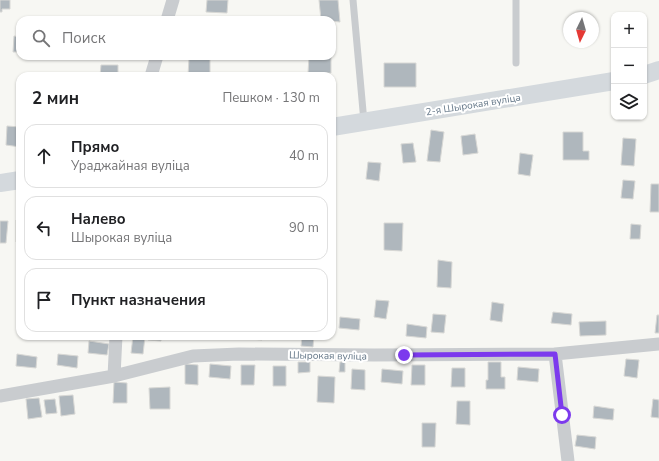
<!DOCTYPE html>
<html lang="ru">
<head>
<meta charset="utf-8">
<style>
  :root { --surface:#fff; --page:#f6f6f6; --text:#202124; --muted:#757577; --line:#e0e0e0 }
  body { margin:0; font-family:"Nunito Sans",sans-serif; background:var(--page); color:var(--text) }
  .controls { position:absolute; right:12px; top:12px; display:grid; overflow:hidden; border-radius:8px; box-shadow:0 1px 3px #0004 }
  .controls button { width:36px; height:36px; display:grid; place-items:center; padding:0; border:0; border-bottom:1px solid var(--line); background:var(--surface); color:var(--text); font:20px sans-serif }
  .compass { position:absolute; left:563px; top:12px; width:36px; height:36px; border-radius:50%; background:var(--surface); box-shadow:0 1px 3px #0004; rotate:185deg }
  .stop { position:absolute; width:12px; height:12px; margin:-9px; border:3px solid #7c3aed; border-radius:50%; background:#fff }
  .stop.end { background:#7c3aed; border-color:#fff; box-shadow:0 1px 4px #0008 }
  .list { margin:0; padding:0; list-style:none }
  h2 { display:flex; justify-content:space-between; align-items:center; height:52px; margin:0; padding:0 16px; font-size:17px }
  h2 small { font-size:13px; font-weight:400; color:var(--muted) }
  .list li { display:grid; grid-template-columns:26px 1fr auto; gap:12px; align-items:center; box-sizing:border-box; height:64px; margin:0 8px 8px; padding:0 8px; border:1px solid var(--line); border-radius:12px }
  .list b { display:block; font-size:15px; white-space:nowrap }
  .list p { margin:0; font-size:13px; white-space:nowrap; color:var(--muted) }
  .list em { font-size:13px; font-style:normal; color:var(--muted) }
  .icon { flex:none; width:22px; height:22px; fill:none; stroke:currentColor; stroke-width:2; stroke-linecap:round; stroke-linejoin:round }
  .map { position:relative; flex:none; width:659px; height:461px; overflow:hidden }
  .search { position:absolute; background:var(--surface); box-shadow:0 1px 3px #0004; left:16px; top:16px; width:320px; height:44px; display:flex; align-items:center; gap:10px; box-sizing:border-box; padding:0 14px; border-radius:12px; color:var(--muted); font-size:15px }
  .panel { position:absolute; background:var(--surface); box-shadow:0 1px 3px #0004; left:16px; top:72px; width:320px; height:268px; border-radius:12px }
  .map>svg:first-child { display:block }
</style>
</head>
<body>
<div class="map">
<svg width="659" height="461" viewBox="0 0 659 461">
  <rect width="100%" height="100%" fill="#f7f7f3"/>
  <path fill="#afb7bd" stroke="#d8d8d5" d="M0,0H10V9H2V12H0Z
    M207,0H228L227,13L206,12Z
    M319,0H338L340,22L321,20Z
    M14,36L20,37V52H13Z
    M309,56H331V73H308Z
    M189,58L210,59V76H188Z
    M384,63H416V87H384Z
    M101,65H118V76H100Z
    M7,126L20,127V147L6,145Z
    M431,130L444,132L440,162L427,161Z
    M563,132H583V151H589V160H563Z
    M475,134L478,153L463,155L461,136Z
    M623,138L636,139L634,166L621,165Z
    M413,143L416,162L403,163L401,144Z
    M520,153L533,155L530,176L518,174Z
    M368,162L381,163L379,181L366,179Z
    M623,180L635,181L633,199L621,198Z
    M651,184H659V212H650Z
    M16,220H20V242H16Z
    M0,221H8L6,243H0Z
    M384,223H403L402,251L384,250Z
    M631,224L641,225L640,239H630Z
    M438,260L452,262L451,288L437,287Z
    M376,300L389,301L386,319L374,317Z
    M492,302L504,304L502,322L490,320Z
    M553,312L572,314L571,325L551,323Z
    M433,314L446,315L444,333L431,332Z
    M657,315H659V333H655Z
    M340,317L360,319L359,330L339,328Z
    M606,321V335L580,336L579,322Z
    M407,324L427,327L426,338L406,336Z
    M133,336L145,337L143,354L131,353Z
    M149,336H161V341L148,340Z
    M176,336H196V339Z
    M250,336H263L262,340L250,339Z
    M302,336H314L313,347L301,346Z
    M89,341L109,344L107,355L88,353Z
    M17,354L37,357L36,368L16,366Z
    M58,354L78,356L77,368L57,365Z
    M626,359L639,360L637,378L624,376Z
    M298,362H310V372L298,373Z
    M340,362H345V372H339Z
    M488,362H501V377H505V389H486V380H488Z
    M185,364L198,365V385L185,384Z
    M210,364L231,366L230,379L209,377Z
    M241,365H255L254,385H241Z
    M412,365H425V385H411Z
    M273,366H286V386H273Z
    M518,367L539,369L538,382L517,380Z
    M452,368H465V387H451Z
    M352,369L365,370V390L351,389Z
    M382,369L403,371L402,384L381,382Z
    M318,376L335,377L334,403L317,402Z
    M114,382L127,383V403H113Z
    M170,387V409H150L149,388Z
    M73,395L75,414L61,416L59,396Z
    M39,398L42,417L28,419L26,399Z
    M55,399L57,413L46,414L44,400Z
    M653,399L659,400V418L651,417Z
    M457,401H470V425L456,424Z
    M594,406L614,409L613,420L593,418Z
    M422,423H436L435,447H422Z
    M577,435L596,437L595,449L575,446Z"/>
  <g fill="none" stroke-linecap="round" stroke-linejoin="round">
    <path stroke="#c9cccf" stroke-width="7" d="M353,0L364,122
      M516,63V0"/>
    <path stroke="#c9cccf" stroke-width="13" d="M167,20L173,0
      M151,76L157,56
      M555,354L568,461
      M114,376L116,336
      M0,396L114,376L193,356L239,354L374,355L555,354L659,344"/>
    <path stroke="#d4d9dd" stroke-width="18" d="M644,75L659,70
      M332,127L614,81
      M0,183L20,180"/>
  </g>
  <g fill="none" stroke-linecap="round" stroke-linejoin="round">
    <path stroke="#7c3aed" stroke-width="5" d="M404,355L555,354L562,415"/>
  </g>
  <g text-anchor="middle" stroke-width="4" stroke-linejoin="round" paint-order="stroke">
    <g font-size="10" fill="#637687" stroke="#fff">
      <text transform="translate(473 104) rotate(-9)" y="4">2-я Шырокая вуліца</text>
      <text transform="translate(328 355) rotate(1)" y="4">Шырокая вуліца</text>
    </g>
  </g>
</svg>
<div class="controls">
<button>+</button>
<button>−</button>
<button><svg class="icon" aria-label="layers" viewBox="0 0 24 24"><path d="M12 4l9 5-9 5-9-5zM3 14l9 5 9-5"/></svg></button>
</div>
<svg class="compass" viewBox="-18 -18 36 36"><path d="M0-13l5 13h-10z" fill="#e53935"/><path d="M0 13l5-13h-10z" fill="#757577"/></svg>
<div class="stop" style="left:562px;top:415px"></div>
<div class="stop end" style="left:404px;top:355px"></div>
<div class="search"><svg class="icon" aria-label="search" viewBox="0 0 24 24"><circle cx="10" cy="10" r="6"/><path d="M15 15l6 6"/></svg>Поиск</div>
<section class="panel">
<h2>2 мин<small>Пешком · 130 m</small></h2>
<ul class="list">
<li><svg class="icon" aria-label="ahead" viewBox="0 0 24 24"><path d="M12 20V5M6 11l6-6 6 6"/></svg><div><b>Прямо</b><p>Ураджайная вуліца</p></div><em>40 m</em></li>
<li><svg class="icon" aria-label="left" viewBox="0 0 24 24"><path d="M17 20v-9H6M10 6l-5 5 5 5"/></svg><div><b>Налево</b><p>Шырокая вуліца</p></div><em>90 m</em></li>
<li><svg class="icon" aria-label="arrive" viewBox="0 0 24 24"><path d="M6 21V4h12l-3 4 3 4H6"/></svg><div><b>Пункт назначения</b></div></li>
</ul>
</section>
</div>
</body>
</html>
